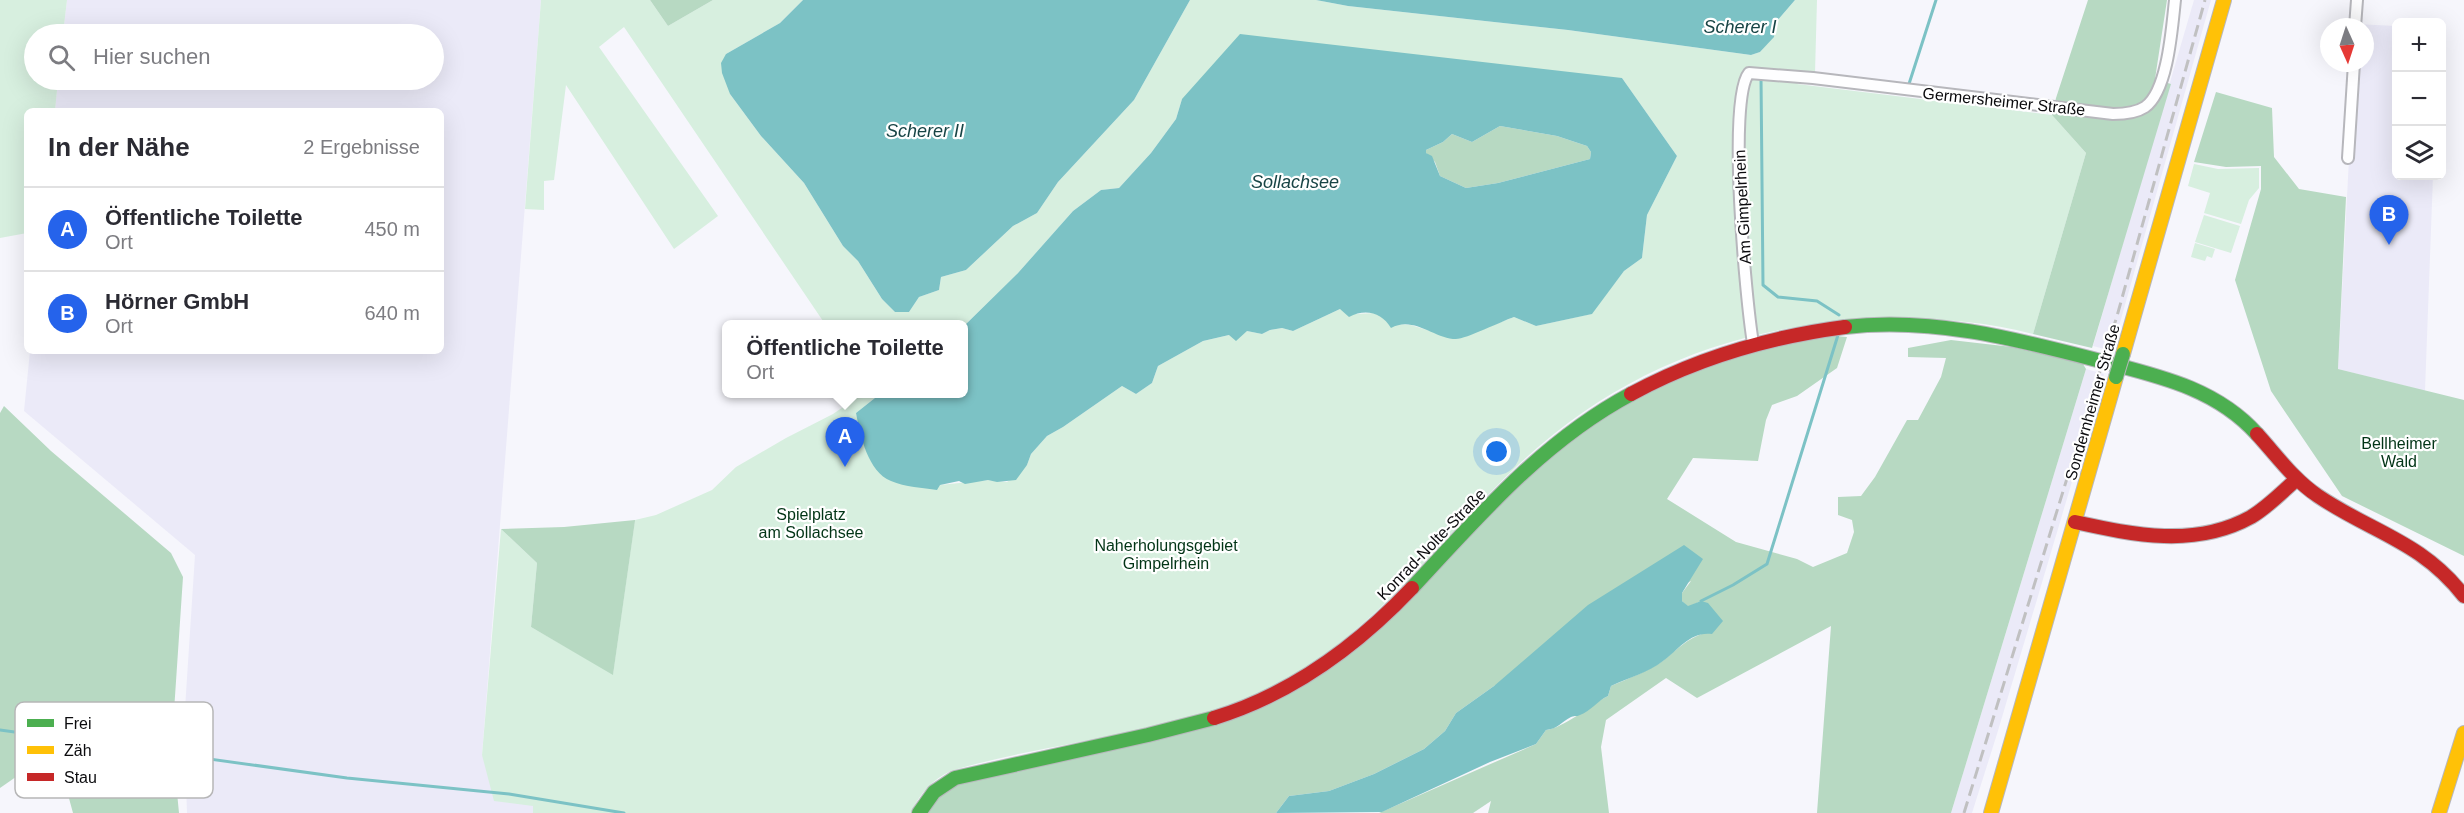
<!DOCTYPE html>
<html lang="de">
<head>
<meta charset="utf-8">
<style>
  :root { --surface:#fff; --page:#f7f7f7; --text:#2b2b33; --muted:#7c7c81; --line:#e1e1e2; --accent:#2563eb }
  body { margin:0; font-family:Arial,sans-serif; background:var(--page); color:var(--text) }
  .controls { position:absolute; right:18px; top:18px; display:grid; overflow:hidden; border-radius:9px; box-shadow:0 6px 24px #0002 }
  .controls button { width:54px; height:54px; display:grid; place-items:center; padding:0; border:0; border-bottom:2px solid var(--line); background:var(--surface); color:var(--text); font:30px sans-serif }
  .compass { position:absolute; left:2320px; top:18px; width:54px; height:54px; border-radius:50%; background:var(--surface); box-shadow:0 6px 24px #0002; rotate:177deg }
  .you { position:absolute; left:1497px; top:452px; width:21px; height:21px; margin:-15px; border:4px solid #fff; border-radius:50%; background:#1a73e8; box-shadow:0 0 0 9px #1a73e833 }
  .badge { display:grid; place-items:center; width:39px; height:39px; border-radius:50%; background:var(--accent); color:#fff; font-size:20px; font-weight:700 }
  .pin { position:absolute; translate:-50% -50px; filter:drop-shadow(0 2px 3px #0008) }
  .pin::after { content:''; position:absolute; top:32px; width:21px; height:18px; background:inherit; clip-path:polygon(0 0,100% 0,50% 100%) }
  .popup { position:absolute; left:722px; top:320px; width:246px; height:78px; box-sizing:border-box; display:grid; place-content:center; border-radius:9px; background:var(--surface); filter:drop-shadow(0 2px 4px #0005); font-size:20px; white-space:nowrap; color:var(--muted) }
  .popup b { font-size:22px; color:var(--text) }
  .popup::after { content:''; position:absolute; left:50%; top:100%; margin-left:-12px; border:12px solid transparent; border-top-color:var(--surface) }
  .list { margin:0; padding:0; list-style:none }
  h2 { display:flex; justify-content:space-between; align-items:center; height:78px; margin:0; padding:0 24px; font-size:26px }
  h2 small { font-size:20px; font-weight:400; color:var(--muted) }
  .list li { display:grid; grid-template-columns:39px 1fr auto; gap:18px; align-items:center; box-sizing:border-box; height:84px; padding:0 24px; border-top:2px solid var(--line) }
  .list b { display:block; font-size:22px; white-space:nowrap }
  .list p { margin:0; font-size:20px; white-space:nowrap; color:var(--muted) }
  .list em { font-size:20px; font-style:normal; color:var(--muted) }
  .icon { flex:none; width:33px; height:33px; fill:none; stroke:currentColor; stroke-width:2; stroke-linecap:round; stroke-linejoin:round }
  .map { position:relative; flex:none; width:2464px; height:813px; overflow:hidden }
  .search { position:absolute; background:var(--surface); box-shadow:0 6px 24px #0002; left:24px; top:24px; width:420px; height:66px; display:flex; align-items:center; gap:15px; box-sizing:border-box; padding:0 21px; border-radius:33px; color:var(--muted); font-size:22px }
  .panel { position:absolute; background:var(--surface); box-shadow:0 6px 24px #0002; left:24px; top:108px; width:420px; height:246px; border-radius:9px }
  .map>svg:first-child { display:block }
</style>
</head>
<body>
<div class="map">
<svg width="2464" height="813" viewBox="0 0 2464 813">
  <rect width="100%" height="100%" fill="#f6f6fc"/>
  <path fill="#ebeaf8" d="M67,0H541L482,755L533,806V813H187L184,724L195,555L24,411L30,351H441V111H55L58,80H434V34H63Z
    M2194,0H2211L2112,351L2093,346Z
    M2356,24L2396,26V176H2433L2425,391L2338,369L2354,63H2365V27H2355Z
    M2086,369L2104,374L1997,734L1972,813H1951Z"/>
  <path fill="#d7efdf" d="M0,0H67L63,34H34V80H58L55,111H27V233L0,238Z
    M541,0H650L668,26L713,0H803L780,23L726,54L730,94L761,136L804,183L843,246L858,261L882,299L895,312H909L919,297L939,290L941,277L966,270L1013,226L1037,213L1058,182L1134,100L1190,0H1316L1348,6L1568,30L1751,55L1760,52L1773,37L1776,22L1795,0H1817L1815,73L1797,84L2052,115L2086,153L2033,334C1984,321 1933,318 1882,319C1740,323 1619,369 1516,467C1439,541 1377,629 1282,682C1183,737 1058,738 951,771C933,779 919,794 911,813H533V806L494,801L482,755L501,529L537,563L531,627L613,674L635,520L656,515L712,490L736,467L786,438L833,414L862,394H880L856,413L866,450L878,470L940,485L988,480L1007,482L1027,465L1031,454L1047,436L1063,427L1122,386L1136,394L1152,383L1158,366L1203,341L1247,331L1262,334L1270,330L1282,328L1293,331L1340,309L1355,314L1375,313L1398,324L1411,325L1456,339L1514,317L1536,326L1591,314L1624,271L1642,258L1647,215L1677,156L1622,78L1182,99L1176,119L1151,153L1119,188L1101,190L1073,211L1018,273L964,326L825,324L624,27L599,47L718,216L674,249L566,85L554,180L544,181V210L525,209Z
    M2194,164L2218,169L2259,168V188L2249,200L2241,224L2204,213L2210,193L2188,186Z
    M2204,215L2240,226L2231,253L2195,242Z
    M2195,243L2215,249L2212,258L2207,256L2205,261L2191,257Z"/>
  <path fill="#b7d9c2" d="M650,0H713L668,26Z
    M2088,0H2167L2155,79L2171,84L2092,348L2033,334L2086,153L2052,115L2056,98Z
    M2216,92L2272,108L2274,157L2299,189L2346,197L2338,369L2464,400V556L2342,496L2271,391L2235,280L2261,189V166L2226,167L2194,162Z
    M1500,126L1557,136L1587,146L1591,152L1590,159L1498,183L1466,188L1440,176L1435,162L1426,153V150L1443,142L1452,134L1472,142Z
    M1814,334L1847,337L1837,368L1797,396L1772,405L1766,420L1758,461L1693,458L1667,499L1736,542L1797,559L1813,567L1847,553L1854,532L1852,520L1838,515V497L1861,496L1875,477L1907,420H1918L1941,377L1946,358L1908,357V348L1951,340L2012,347L2083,364L2086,369L1951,813H1817L1831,626L1697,698L1666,678L1606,720L1601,747L1609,813H1488L1491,801L1473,813H1379L1536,744L1546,730C1564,728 1590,705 1608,696L1611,686C1627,679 1651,670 1664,660C1677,649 1687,639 1704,633L1701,601L1688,607L1682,601V593L1691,581L1494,686L1456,713L1445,731L1424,749L1374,774L1329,791L1289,796L1276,813H926L941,794L957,784L1181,733L1303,684L1533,469L1574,435L1622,403L1714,359Z
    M4,406L51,451L171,553L183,577L174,711L175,772L179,813H73L64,780L23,772L0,788V413Z
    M635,520V521L613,675L531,627L537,563L501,529L564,527Z"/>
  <path fill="#7cc2c5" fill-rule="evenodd" d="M803,0H1190L1134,100L1058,182L1037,213L1013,226L966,270L941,277L939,290L919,297L909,312H895L882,299L858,261L843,246L804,183L761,136L730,94L722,73L721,63L726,54L780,23Z
    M1316,0H1795L1776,22L1774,37L1760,52L1751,55L1568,30L1348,6Z
    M1240,34L1622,78L1677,156L1647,215L1642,258L1624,271L1592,314L1536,326L1514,317C1502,321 1466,339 1456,339C1435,339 1413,315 1391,328C1382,313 1366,308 1349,317L1340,309L1293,331L1282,328L1270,330L1262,334L1247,331L1236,341L1229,335L1203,341L1158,366L1152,383L1136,394L1122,386L1063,427L1047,436L1031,454L1027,465L1016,480L997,482L988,480L965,484L959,481L940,485L937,490C923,488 905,487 891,481C868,472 860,435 856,413L880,394H964V326L1018,273L1073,211L1101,190L1119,188L1151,153L1176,119L1182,99ZM1500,126L1557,136L1587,146L1591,152L1590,159L1498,183L1466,188L1440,176L1432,156L1426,153V150L1443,142L1452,134L1472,142Z
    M1684,545L1703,559L1682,593V601L1688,606L1701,601L1708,603L1723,621L1712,634C1691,631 1679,649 1663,661C1649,672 1628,678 1611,686L1608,696C1597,701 1591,711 1580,715C1576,717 1576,715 1571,717C1561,722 1558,729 1546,730L1536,744L1490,762L1382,812L1276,813L1289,796L1329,791L1374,774L1424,749L1445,731L1456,713L1494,686L1588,605Z"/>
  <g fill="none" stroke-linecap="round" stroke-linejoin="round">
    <path stroke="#7cc2c5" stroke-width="3" d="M1761,77L1763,285L1778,297L1817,301L1839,315
      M1908,87L1936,0
      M1701,601L1733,585L1767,564L1838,335
      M0,730L347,778L509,794L624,813"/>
    <defs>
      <path id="street" d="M2355,27L2357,0
        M2348,158L2354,63
        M1753,343C1746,302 1727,99 1749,73L1813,78L2113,114C2124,114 2136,113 2145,107C2168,91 2172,27 2175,0"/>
      <path id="fast" d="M1845,327C1930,317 2012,338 2093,359C2153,375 2214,386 2257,434
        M1412,588C1479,516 1543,441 1631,394
        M919,813L934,792L955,778L1148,735L1214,718"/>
      <path id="slow" d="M2123,354L2224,0
        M1991,813L2116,377
        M2439,813L2464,733"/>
      <path id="jam" d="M1631,394C1699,357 1769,337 1845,327
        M2257,434C2277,456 2294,480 2318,496C2373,533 2421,541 2464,596
        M2075,522C2134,535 2195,548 2251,517C2268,507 2282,492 2297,479
        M1214,718C1292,694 1356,647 1412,588"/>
    </defs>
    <use href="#street" stroke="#b7b7bc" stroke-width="14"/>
    <use href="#fast" stroke="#b7b7bc" stroke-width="16"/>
    <use href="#slow" stroke="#b7b7bc" stroke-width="16"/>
    <use href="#jam" stroke="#b7b7bc" stroke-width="16"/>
    <use href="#street" stroke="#fefeff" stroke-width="10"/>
    <use href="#fast" stroke="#4caf50" stroke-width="14"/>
    <use href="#slow" stroke="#ffc107" stroke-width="14"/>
    <use href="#jam" stroke="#c62828" stroke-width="14"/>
    <path stroke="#c0c0c1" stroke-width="3" stroke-dasharray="12 6" stroke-linecap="butt" d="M1964,813L2117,316L2205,0"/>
    <defs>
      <path id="fast-bridge" d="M2116,377L2123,354"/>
    </defs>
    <use href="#fast-bridge" stroke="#b7b7bc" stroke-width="16" stroke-linecap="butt"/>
    <use href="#fast-bridge" stroke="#4caf50" stroke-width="14"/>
  </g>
  <g text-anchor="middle" stroke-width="4.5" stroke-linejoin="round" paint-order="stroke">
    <g font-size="16" fill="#0b0b0e" stroke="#fff">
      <text transform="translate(2004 101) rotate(6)" y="6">Germersheimer Straße</text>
      <text transform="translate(1742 207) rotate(-93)" y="6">Am Gimpelrhein</text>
      <text transform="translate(2092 402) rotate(-74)" y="6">Sondernheimer Straße</text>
      <text transform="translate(1431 544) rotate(-46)" y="6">Konrad-Nolte-Straße</text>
    </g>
    <g font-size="16" fill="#023416" stroke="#fff">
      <text x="2399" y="449">Bellheimer<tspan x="2399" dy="18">Wald</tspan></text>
      <text x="811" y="520">Spielplatz<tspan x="811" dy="18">am Sollachsee</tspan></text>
      <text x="1166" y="551">Naherholungsgebiet<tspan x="1166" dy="18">Gimpelrhein</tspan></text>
    </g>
    <g font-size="18" font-style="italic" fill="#174445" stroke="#fff">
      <text x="1740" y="33">Scherer I</text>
      <text x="925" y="137">Scherer II</text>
      <text x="1295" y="188">Sollachsee</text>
    </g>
  </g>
  <rect x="15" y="702" width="198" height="96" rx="9" fill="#fff" stroke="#b6b6b7" stroke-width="1.5"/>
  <rect x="27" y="719" width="27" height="8" fill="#4caf50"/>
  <rect x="27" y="746" width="27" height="8" fill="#ffc107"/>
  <rect x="27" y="773" width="27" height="8" fill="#c62828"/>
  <g font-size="16" fill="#0b0b0e">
    <text x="64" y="729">Frei</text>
    <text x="64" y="756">Zäh</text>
    <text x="64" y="783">Stau</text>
  </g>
</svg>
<div class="controls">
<button>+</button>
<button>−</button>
<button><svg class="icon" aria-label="layers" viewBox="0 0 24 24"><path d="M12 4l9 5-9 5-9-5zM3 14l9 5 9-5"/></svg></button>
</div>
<svg class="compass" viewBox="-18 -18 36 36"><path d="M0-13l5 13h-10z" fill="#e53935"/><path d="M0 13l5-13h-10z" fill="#7c7c81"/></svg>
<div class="you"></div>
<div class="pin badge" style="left:845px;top:467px">A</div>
<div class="popup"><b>Öffentliche Toilette</b>Ort</div>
<div class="pin badge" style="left:2389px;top:245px">B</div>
<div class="search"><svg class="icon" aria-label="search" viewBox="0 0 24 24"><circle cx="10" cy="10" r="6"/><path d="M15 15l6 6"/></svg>Hier suchen</div>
<section class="panel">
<h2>In der Nähe<small>2 Ergebnisse</small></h2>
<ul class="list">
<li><span class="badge">A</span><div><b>Öffentliche Toilette</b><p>Ort</p></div><em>450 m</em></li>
<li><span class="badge">B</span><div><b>Hörner GmbH</b><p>Ort</p></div><em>640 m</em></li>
</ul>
</section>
</div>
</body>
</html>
